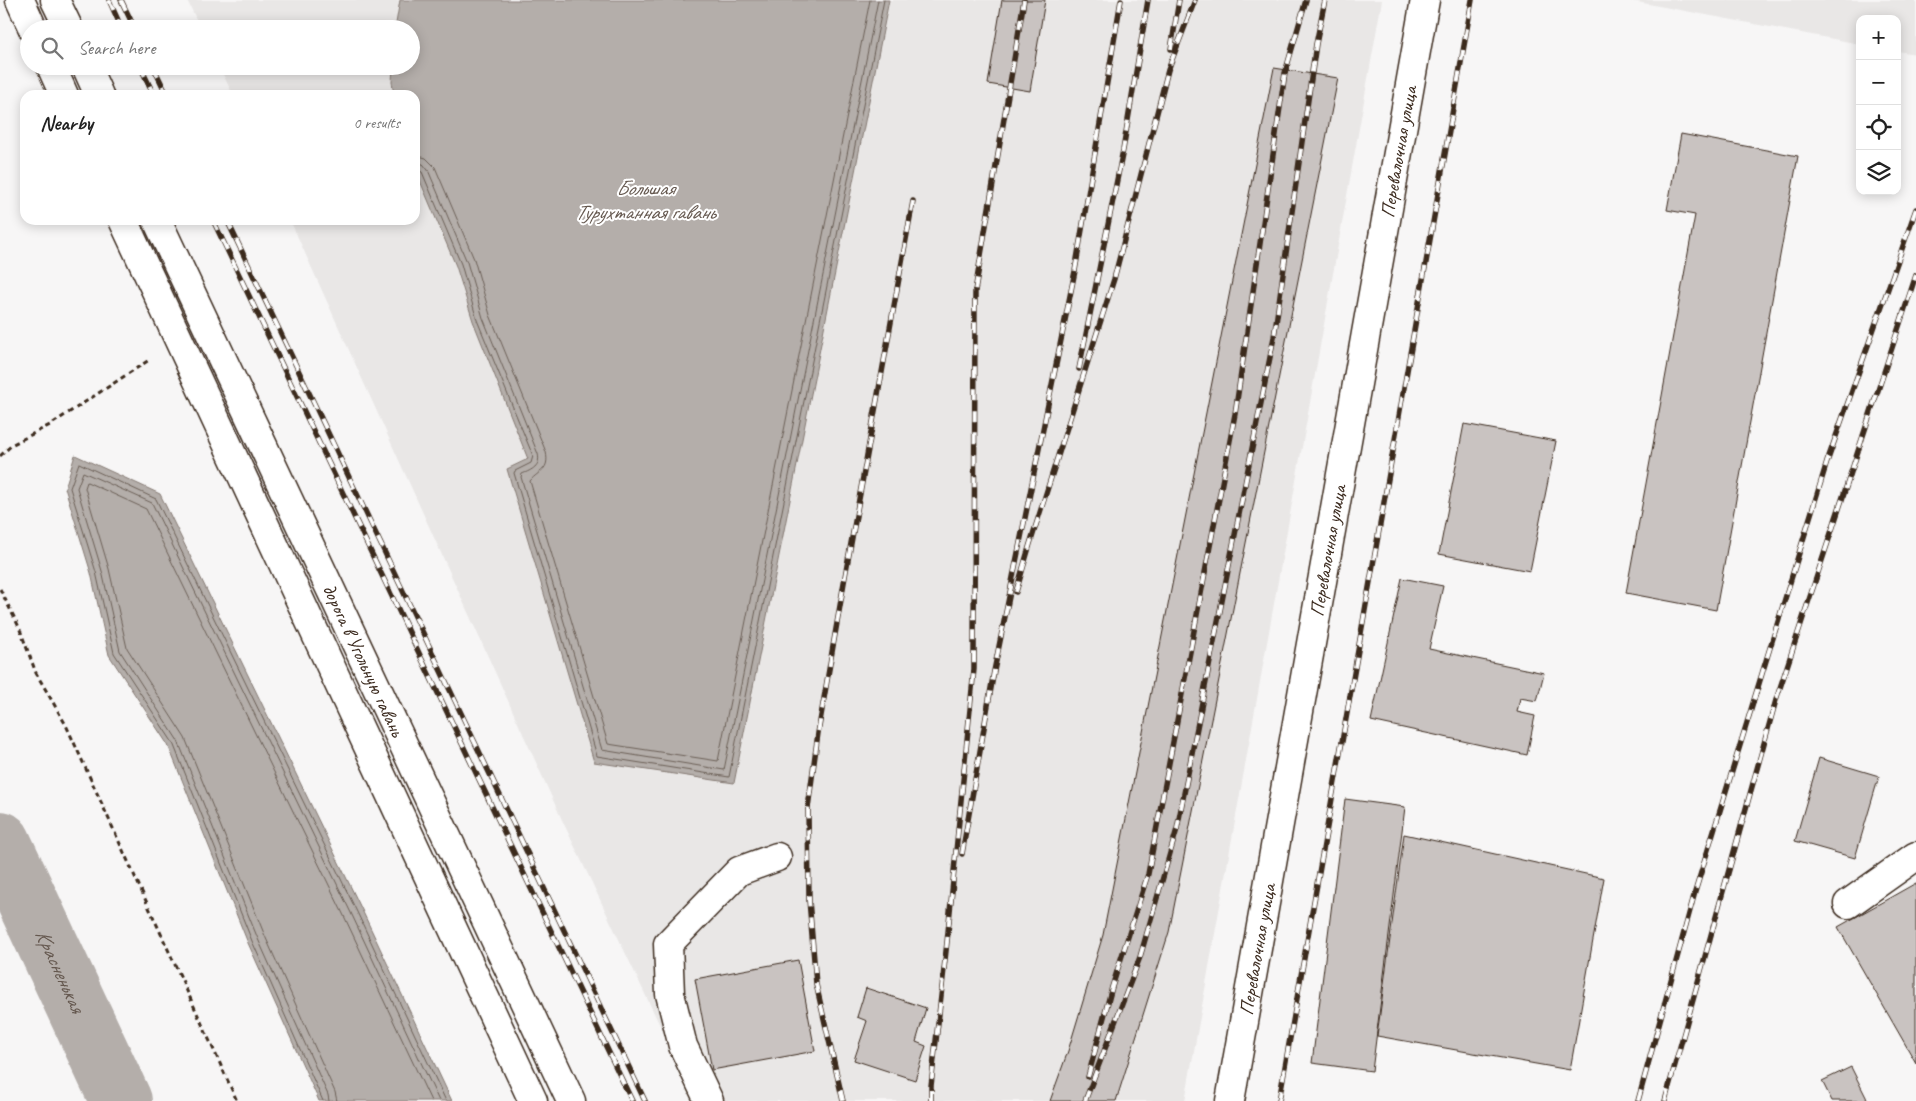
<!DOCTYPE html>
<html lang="en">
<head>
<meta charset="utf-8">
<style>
  :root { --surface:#fff; --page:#f2f2f2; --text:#222; --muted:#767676; --line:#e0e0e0 }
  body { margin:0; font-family:Caveat,sans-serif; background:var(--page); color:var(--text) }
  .controls { position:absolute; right:15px; top:15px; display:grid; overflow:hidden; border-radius:10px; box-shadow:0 2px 12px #0003 }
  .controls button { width:45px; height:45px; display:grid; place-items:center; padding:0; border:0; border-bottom:1px solid var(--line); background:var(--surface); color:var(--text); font:25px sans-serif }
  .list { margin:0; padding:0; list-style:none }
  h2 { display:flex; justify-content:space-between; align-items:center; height:65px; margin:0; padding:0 20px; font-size:21px }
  h2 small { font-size:16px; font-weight:400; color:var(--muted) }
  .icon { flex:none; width:28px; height:28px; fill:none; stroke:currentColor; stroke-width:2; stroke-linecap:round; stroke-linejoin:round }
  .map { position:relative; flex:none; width:1916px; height:1101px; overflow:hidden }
  .search { position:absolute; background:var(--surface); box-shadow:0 2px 12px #0003; left:20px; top:20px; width:400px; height:55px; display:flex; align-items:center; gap:12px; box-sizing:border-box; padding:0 18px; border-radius:28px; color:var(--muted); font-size:19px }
  .panel { position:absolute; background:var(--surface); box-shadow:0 2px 12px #0003; left:20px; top:90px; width:400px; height:135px; border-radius:15px }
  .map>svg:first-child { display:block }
</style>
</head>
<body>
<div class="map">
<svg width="1916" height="1101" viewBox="0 0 1916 1101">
  <rect width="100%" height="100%" fill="#f7f6f6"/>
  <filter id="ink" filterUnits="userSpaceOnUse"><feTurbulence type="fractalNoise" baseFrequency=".02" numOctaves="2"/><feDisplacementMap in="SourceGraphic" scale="10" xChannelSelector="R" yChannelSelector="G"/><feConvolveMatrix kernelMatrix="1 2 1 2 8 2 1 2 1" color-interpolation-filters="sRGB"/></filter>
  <g filter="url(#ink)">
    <path fill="#e9e7e6" d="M187,0H400L395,29H201Z
      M889,0H1382L1185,1101H696L563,822L290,220H415V169L456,266L473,321L528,459L507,469L734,783Z
      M1627,0H1916V54L1897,51V19H1860V44Z
      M219,66H393L392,82L394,95H233Z"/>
    <path fill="#b4aeaa" stroke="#847972" d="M400,0H889L734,783L594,762L507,469L528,459L473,321L456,266L415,169V95H394L392,82L393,66H411V29H395Z
      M75,455L160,494L362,910L452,1101H319L248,943L168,745L109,655L91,573L65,488Z"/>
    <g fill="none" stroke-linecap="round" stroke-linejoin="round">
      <path stroke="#6b5f56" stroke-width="1" d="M415,155L426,158L435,167L474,259L490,315L546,452C550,471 539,470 530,481L608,744L718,761L870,0
        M415,163L423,164L428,170L467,262L483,318L538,454C541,466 532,470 522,474L521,477L602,750L724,770L878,0
        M415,169L422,172L461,264L477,320L533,456L531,463L515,471L514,473L597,756L729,777L884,0
        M323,1101L252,941L173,743L114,653L96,572L70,488L79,463L156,499L357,912L446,1101
        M329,1101L328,1095L258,939L178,741L120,651L102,571L77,488L83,472L152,503L352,915L439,1101
        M337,1101L335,1092L265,936L185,738L127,648L109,569L85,488L87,482L146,509L345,918L431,1101"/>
      <path stroke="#b4aeaa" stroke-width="62" id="s1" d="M0,842L121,1101"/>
    </g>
    <path fill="#c9c3c1" stroke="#3b2a1e" d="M1002,0H1045L1030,91L988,84Z
      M1274,68L1338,78L1169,932L1116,1101H1050L1068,1051L1103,935Z
      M1681,134L1798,156L1716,610L1626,593L1695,215L1667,210Z
      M1464,424L1556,441L1530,571L1439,554Z
      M1402,578L1443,586L1429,649L1544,673L1537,701L1520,698L1517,712L1535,716L1527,755L1371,721Z
      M1819,758L1879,776L1855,858L1795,841Z
      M1345,799L1405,807L1372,1071L1312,1063Z
      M1404,834L1604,878L1570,1070L1377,1036Z
      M1916,883V1063L1838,927Z
      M798,960L815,1051L712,1070L695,979Z
      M866,988L926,1008L916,1042L926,1046L915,1080L854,1060L867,1021L857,1017Z
      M1851,1067L1868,1101H1832L1822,1081Z"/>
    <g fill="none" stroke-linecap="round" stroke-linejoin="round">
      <defs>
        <g id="minor">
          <path d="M20,0L33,29"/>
          <path d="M55,0L69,29"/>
          <path d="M51,66L64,95"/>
          <path d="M86,66L99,95"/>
          <path d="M123,220L533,1101"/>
          <path id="s2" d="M157,220L571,1101"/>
          <path d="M1848,904L1916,856"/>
          <path d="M709,1101L683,1046L670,994L668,944L739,871L777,857"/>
          <path id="s3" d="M1230,1101L1425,0"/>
        </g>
      </defs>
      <use href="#minor" stroke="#3b2a1e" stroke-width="31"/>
      <path stroke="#3b2a1e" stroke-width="3" stroke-dasharray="5 4" stroke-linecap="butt" d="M0,456L13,444L50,425L149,360
        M0,589L19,627L36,673L66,725L237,1101"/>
      <use href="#minor" stroke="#fff" stroke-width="28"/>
      <defs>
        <path id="rail" d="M109,0L122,29
          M121,0L135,29
          M1171,49L1179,0
          M140,66L154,95
          M153,66L167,95
          M213,220L632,1101
          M227,220L645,1101
          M1079,369L1123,150L1148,0
          M1016,592L1030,544L1114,279L1168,70L1195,0
          M962,854L994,671L1075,271L1121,0
          M1088,1077L1112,987L1148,874L1235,414L1285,73L1306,0
          M843,1101L816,984L809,900L808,808L818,733L846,571L913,201
          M931,1101V1086L947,942L974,669L975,291L1024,0
          M1085,1101L1140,957L1177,829L1274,337L1316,44L1325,0
          M1279,1101L1472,0
          M1638,1101L1695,892L1827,462L1916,209
          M1665,1101L1776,700L1916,275"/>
      </defs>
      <use href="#rail" stroke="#3b2a1e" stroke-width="5.5"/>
      <use href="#rail" stroke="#fff" stroke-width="4" stroke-dasharray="11" stroke-linecap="butt"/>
    </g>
  </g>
  <g text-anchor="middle" stroke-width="4" stroke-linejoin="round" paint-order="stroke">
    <g font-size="20" fill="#3b2a1e" stroke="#fff">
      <text dy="7" stroke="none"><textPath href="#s3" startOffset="964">Перевалочная улица</textPath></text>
      <text dy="7" stroke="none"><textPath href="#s3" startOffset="559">Перевалочная улица</textPath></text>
      <text dy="7" stroke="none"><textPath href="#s2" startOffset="486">дорога в Угольную гавань</textPath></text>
      <text dy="7" stroke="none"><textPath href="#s3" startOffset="154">Перевалочная улица</textPath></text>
    </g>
    <g font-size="21" font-style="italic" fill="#65584f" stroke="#fff">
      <text x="645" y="195">Большая<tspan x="645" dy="24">Турухтанная гавань</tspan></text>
      <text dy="7" stroke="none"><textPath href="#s1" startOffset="142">Красненькая</textPath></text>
    </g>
  </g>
</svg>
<div class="controls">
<button>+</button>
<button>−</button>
<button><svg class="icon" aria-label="locate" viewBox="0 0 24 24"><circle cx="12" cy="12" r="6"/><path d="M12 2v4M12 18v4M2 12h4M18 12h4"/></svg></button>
<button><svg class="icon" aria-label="layers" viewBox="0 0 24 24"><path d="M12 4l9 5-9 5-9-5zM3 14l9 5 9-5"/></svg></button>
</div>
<div class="search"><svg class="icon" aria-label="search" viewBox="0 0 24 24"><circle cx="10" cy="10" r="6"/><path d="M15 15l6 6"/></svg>Search here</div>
<section class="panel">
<h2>Nearby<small>0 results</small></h2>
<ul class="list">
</ul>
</section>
</div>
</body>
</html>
